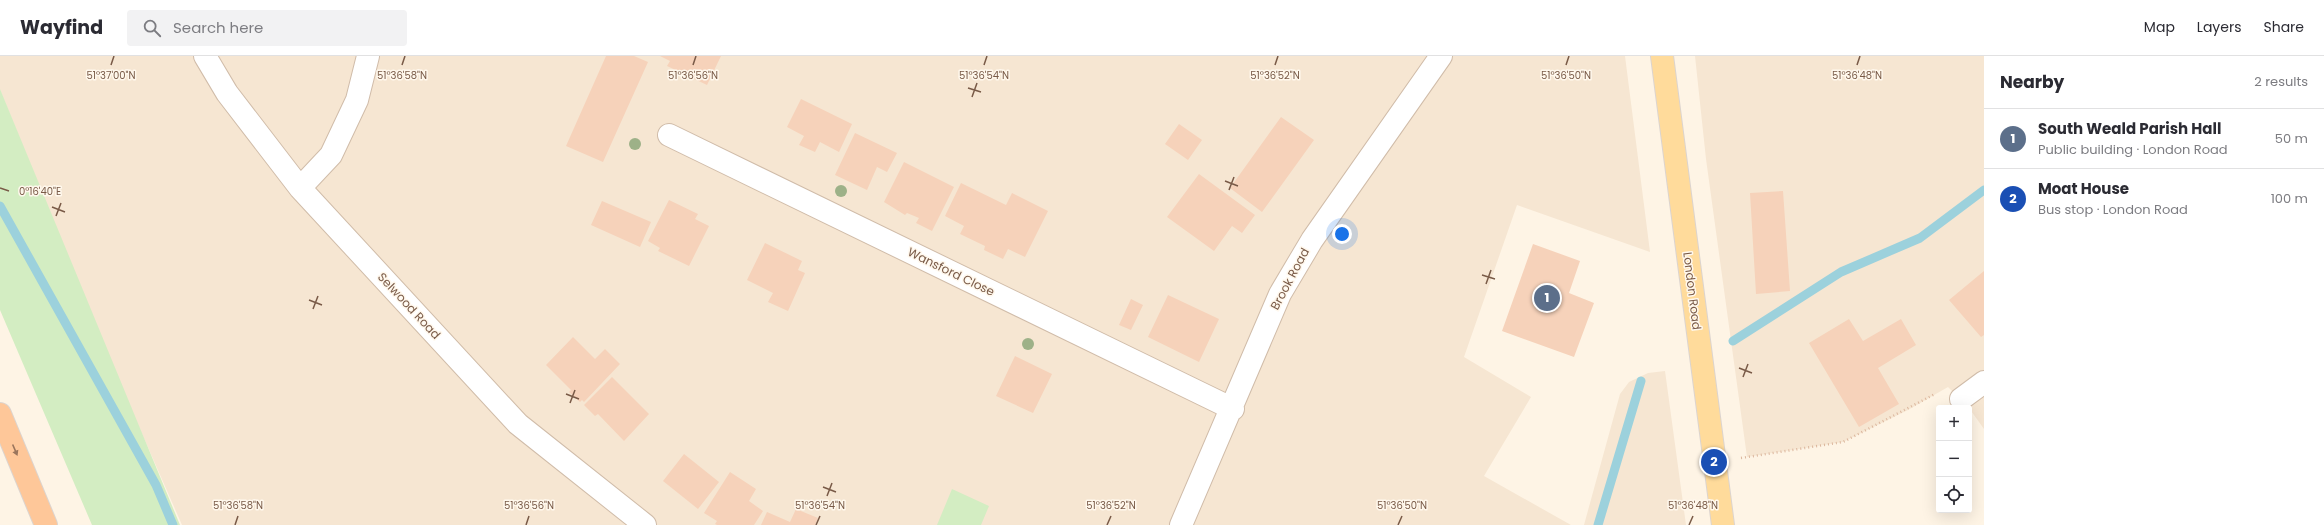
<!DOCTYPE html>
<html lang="en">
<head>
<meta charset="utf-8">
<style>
  :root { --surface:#fff; --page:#f2f2f3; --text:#2b2b33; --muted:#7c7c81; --line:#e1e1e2; --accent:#f16a40 }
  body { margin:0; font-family:Poppins,sans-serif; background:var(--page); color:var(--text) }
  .controls { position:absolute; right:12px; bottom:12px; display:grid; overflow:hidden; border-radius:4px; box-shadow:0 4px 16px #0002 }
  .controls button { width:36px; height:36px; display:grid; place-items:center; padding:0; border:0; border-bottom:1px solid var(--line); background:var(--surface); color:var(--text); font:20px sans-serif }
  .you { position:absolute; left:1342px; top:178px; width:14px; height:14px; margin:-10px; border:3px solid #fff; border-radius:50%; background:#1a73e8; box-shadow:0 0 0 6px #1a73e833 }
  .badge { display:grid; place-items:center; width:26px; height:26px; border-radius:50%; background:var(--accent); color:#fff; font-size:13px; font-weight:700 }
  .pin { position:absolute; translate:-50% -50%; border:2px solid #fff; box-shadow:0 1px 4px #0006 }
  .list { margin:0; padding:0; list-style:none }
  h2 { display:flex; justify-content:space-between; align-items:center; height:52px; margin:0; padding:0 16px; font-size:17px }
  h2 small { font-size:13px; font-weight:400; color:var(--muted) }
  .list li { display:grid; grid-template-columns:26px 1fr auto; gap:12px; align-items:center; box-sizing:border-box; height:60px; padding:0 16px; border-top:1px solid var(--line) }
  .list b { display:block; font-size:15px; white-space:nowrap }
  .list p { margin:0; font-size:13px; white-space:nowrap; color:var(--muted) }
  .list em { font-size:13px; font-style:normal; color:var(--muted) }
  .icon { flex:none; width:22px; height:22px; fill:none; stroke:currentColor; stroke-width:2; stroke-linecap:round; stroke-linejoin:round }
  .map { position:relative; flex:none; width:1984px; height:469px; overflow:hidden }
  header { display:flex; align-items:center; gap:24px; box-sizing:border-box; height:56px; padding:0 20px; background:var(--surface); border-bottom:1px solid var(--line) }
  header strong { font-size:19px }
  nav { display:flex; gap:22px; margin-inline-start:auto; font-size:14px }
  .search { width:280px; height:36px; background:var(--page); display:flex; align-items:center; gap:10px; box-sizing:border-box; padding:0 14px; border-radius:4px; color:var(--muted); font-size:15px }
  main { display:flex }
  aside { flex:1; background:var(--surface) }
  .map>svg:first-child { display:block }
</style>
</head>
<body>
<header>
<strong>Wayfind</strong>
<div class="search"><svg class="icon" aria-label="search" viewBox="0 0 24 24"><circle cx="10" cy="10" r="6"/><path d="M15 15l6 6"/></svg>Search here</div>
<nav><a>Map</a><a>Layers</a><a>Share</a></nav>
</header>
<main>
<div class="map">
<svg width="1984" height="469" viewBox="0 0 1984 469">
  <rect width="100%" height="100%" fill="#fef4e5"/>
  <path fill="#f6e6d2" d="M0,0H1625L1650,196L1517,149L1464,301L1531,341L1484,420L1571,469H182L125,339L0,34Z
    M1695,0H1984V373L1969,352L1948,331L1908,354L1843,386L1747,401L1706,103Z
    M1665,315L1686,469H1584L1620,338L1629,326L1648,317Z"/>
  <path fill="#d3edc2" d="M0,33L180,469H92L0,254Z
    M952,433L989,450L981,469H937Z"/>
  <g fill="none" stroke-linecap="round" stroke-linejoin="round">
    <path stroke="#9cd1dc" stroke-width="9" d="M0,150L156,429L173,469
      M1733,285L1841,216L1920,182L1984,134
      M1598,469L1641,325"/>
  </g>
  <path fill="#f6d2ba" d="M606,0H634L648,6L603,106L566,90Z
    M660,0H721L707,29L667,10L670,5Z
    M801,43L852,68L839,96L820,86L815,96L799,89L804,80L787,71Z
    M1281,61L1314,84L1262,156L1230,132Z
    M1179,68L1202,84L1188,104L1165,88Z
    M855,77L897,97L887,116L877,111L867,134L835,119Z
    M904,106L954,131L932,175L916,167L919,162L907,157L905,159L884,146Z
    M1199,118L1255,159L1242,177L1232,170L1214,195L1167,161Z
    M961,127L1006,149L1012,137L1048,155L1025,201L1008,193L1003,203L984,194L985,190L960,178L964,170L945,160Z
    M1783,135L1790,235L1756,238L1750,137Z
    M669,144L698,158L695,163L709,170L689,210L658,195L660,192L648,185Z
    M602,145L651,166L640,191L591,169Z
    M765,187L802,205L798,214L805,217L788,255L768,246L773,237L747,224Z
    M1533,188L1580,205L1569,237L1594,247L1574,301L1502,275Z
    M1984,215V279L1981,281L1949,244Z
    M1168,239L1219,263L1199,306L1148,281Z
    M1131,243L1143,249L1131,274L1119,269Z
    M1849,263L1863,285L1901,263L1916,289L1878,312L1899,348L1859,371L1809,287Z
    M573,281L595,303L605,293L620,308L584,346L582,344L580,346L569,336L571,334L546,309Z
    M1015,300L1052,318L1033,357L996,340Z
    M612,321L649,358L624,385L598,358L595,360L584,349Z
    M684,398L719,426L698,453L663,425Z
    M730,416L756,433L749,445L763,455L754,469H717L715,468L717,465L704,457Z
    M796,453L818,462L815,469H761L767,456L790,466Z"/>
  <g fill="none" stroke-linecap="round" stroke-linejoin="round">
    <defs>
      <path id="minor" d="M205,0L227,37L300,132L518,368L645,469
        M669,79L1233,353
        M300,132L331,99L357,44L368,0
        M1961,343L1984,326
        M1181,469L1280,238L1312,184L1441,0"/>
      <path id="primary" d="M1662,0L1723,469"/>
      <path id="trunk" d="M0,358L46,469"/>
    </defs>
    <use href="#minor" stroke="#d0bca9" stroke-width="24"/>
    <use href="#primary" stroke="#dcd4cf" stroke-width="24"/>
    <use href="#trunk" stroke="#dcd4cf" stroke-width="24"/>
    <path stroke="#dbb69d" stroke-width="2.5" stroke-dasharray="1 3" stroke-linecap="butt" d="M1741,402L1843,386L1935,338"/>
    <use href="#minor" stroke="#fff" stroke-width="22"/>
    <use href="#primary" stroke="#ffdb9b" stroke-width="22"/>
    <use href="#trunk" stroke="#fec799" stroke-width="22"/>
  </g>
  <g fill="#9db188">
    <circle cx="635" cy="88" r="6"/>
    <circle cx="841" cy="135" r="6"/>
    <circle cx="1028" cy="288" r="6"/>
  </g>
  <defs><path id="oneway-solid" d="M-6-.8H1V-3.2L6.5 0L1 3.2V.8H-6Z"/></defs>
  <use fill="#9a755c" href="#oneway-solid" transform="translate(15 394) rotate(67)"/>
  <path fill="none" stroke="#795a47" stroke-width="1.5" d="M111,9L114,0M402,9L405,0M693,9L696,0M984,9L987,0M1275,9L1278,0M1566,9L1569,0M1857,9L1860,0M968,32L981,36M972,41L977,27M1225,125L1238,130M0,132L9,135M1229,134L1234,121M52,151L65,156M56,160L61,147M1482,219L1495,223M1486,228L1491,214M309,244L322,249M313,253L318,240M1739,312L1752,317M1743,321L1748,308M566,338L579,343M570,347L575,334M823,431L836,436M827,440L832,427M235,469L238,460M526,469L529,460M816,469L820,460M1107,469L1111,460M1398,469L1402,460M1689,469L1693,460"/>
  <g text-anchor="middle" stroke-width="3" stroke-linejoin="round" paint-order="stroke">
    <g font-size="12" fill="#795a47" stroke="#fff8ed">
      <text transform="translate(951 216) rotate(26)" y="4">Wansford Close</text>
      <text transform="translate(1290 223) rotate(-62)" y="4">Brook Road</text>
      <text transform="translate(1692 235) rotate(83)" y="4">London Road</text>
      <text transform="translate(409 250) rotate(47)" y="4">Selwood Road</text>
    </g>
  </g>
  <g font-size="10" text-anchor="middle" fill="#795a47" stroke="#fff8ed" stroke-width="3" stroke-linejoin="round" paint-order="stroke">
    <text x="111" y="23">51°37'00"N</text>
    <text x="402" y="23">51°36'58"N</text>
    <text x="693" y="23">51°36'56"N</text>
    <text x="984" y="23">51°36'54"N</text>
    <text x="1275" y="23">51°36'52"N</text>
    <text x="1566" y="23">51°36'50"N</text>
    <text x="1857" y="23">51°36'48"N</text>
    <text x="40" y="139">0°16'40"E</text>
    <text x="238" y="453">51°36'58"N</text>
    <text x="529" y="453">51°36'56"N</text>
    <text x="820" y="453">51°36'54"N</text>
    <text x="1111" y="453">51°36'52"N</text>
    <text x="1402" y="453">51°36'50"N</text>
    <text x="1693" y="453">51°36'48"N</text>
  </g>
</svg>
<div class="controls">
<button>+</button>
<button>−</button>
<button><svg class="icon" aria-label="locate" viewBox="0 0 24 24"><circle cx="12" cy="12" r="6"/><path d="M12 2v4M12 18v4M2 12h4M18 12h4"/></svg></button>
</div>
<div class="you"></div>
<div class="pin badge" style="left:1547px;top:242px;background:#5c6f8a">1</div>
<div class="pin badge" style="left:1714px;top:406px;background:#1a4fb4">2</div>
</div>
<aside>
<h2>Nearby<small>2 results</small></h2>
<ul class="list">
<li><span class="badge" style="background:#5c6f8a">1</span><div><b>South Weald Parish Hall</b><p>Public building · London Road</p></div><em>50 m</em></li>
<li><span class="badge" style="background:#1a4fb4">2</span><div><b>Moat House</b><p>Bus stop · London Road</p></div><em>100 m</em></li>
</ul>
</aside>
</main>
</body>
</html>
